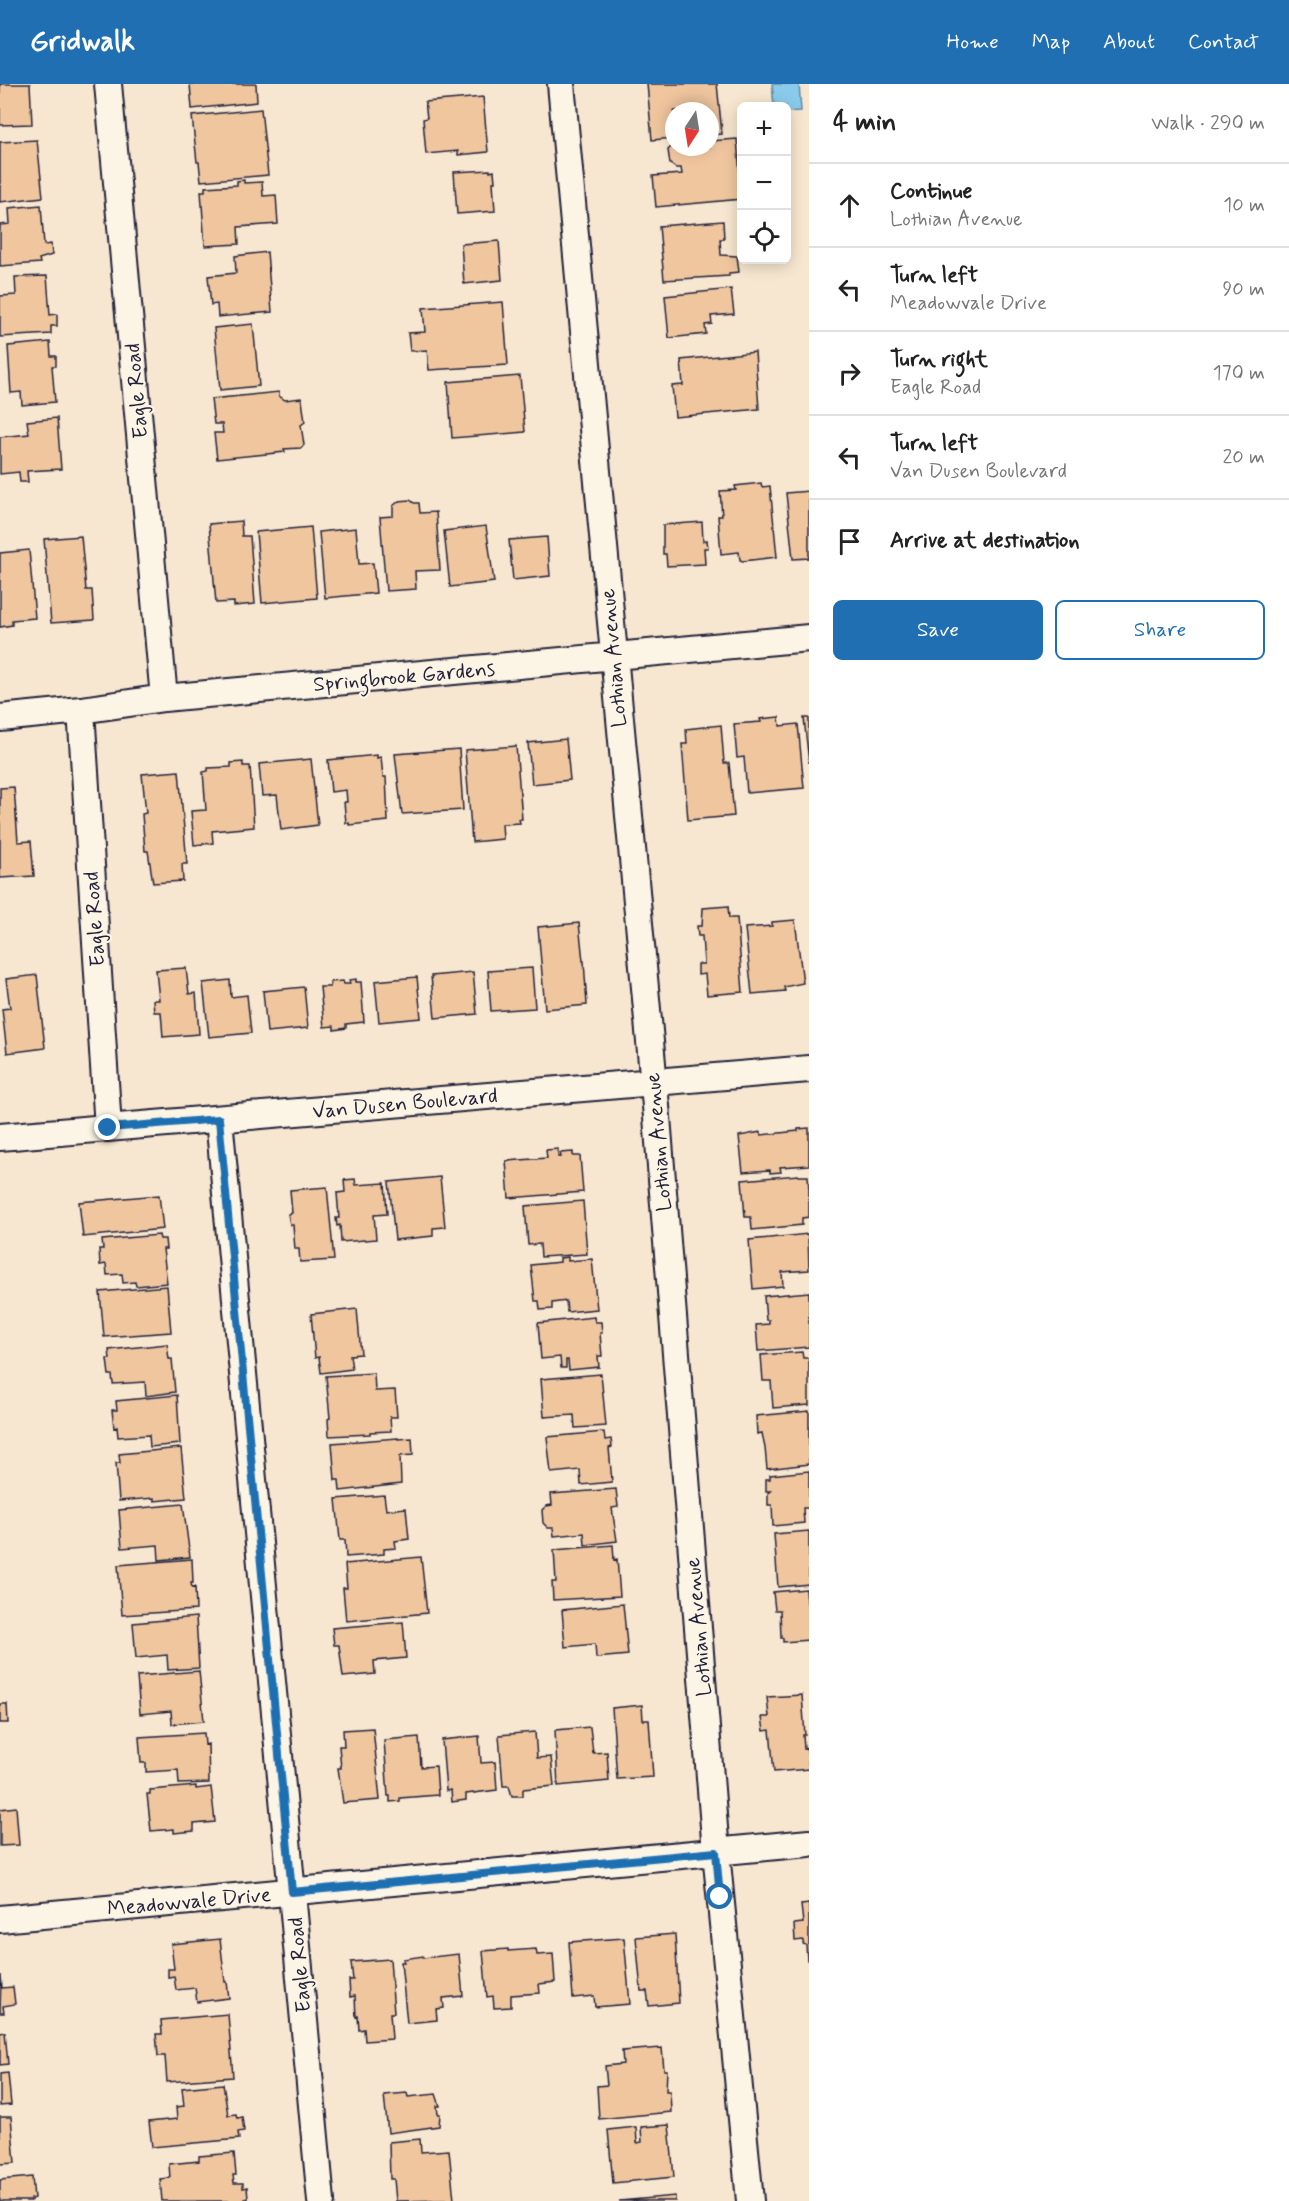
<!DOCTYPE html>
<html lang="en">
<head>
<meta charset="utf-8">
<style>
  :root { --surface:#fff; --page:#f6f6f6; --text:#222; --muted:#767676; --line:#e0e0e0; --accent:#1f6fb2 }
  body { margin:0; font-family:Mynerve,sans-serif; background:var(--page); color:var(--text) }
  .controls { position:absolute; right:18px; top:18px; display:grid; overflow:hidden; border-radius:9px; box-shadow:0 3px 15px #0003 }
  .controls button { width:54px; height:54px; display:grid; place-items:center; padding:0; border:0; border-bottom:2px solid var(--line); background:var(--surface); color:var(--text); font:30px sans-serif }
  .compass { position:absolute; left:665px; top:18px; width:54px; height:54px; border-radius:50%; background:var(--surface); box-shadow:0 3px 15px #0003; rotate:192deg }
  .stop { position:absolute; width:18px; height:18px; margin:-14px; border:4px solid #1f6fb2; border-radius:50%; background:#fff }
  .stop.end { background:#1f6fb2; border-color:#fff; box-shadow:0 2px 6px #0008 }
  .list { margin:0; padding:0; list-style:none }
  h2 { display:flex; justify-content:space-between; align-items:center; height:78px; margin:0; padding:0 24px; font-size:26px }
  h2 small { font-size:20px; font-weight:400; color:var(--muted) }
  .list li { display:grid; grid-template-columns:39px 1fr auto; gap:18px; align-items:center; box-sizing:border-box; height:84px; padding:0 24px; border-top:2px solid var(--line) }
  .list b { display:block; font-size:22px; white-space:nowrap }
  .list p { margin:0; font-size:20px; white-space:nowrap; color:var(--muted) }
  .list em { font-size:20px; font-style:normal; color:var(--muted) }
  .actions { display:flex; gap:12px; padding:18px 24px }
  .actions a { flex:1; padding:14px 0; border:2px solid var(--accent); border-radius:9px; text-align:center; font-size:21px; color:var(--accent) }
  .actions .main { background:var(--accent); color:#fff }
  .icon { flex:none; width:33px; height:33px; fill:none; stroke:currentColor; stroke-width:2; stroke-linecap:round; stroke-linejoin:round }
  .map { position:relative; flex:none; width:809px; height:2117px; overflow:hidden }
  header { display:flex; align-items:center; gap:36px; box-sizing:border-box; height:84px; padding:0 30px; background:var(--accent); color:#fff }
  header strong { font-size:28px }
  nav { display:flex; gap:33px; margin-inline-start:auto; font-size:21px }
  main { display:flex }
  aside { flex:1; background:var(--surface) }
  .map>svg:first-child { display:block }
</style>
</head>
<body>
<header>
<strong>Gridwalk</strong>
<nav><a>Home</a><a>Map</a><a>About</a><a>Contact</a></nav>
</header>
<main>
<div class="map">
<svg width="809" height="2117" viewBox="0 0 809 2117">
  <rect width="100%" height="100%" fill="#f8e7d0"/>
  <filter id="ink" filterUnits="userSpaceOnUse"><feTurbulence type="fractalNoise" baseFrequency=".0167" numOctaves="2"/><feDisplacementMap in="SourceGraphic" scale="12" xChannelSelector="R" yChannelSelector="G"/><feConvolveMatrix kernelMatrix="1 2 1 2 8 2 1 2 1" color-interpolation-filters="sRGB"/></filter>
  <g filter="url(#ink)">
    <path fill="#8acbeb" stroke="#6087a5" stroke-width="1.5" d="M772,0H799L801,27L787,28L786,22H774Z"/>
    <path fill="#f0c69f" stroke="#22223b" stroke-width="1.5" d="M0,0H30L32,40L0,41Z
      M190,0H256L257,18L192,25Z
      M647,0H717L722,50L710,51V27H674V54L652,56Z
      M483,13L488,68L458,71V67L426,70L423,35L427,34L425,18Z
      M261,25L268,91L201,97L199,78H197L192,32Z
      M737,55L742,115L656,123L653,92L682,90L681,84H676L670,80L668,66L674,60V63H710V57Z
      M37,56L43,113L0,118V58Z
      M490,86V88L494,87L495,98H493L495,127L457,130L454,88Z
      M244,96V99L262,98L263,112L276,111L278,140L238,143L239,160L205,162L201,107H205V103L237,101V97Z
      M41,121L44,161L51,160L52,171L39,175L40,179L0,182V141L10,140L9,124Z
      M723,137L724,155H720L721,171L737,172L739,188L729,189V192L664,196L659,142Z
      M499,157L502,196L464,200L461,160Z
      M267,168L272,228L218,233L217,220L211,221L208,192L236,189L235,172Z
      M47,192L50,231L57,230V242H51V250L0,253V212L16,211L15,193Z
      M731,205L734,230L711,232L712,240L705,241L706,250L669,254L665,212Z
      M503,218L508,281L429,286L427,266L410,267L408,249L425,248L423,224Z
      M253,240L259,302L220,306L214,244Z
      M50,258L51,272H56V282H52L55,318L22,321L21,308L11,309L8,262Z
      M755,268L759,325L675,333L672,302L683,301L681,276Z
      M520,292L525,348L452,354L448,298Z
      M279,308V312L285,316L301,314L302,316L305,338L301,341L304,361L301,364L284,365L285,368L217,375L214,349H223L222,340H214L211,315Z
      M57,334L61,385L27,387L28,398H20L19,388L0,390V353L29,350L27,337Z
      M761,399L762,403L770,402L777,473L743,477L740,476L739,468L721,470L718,432H722L720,407L736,406L735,402Z
      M809,407V474L793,475L786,409Z
      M410,416L414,419H419L420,429L436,428L440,486L415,487L416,505L386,507L380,433L393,432V422L399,417Z
      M241,437L242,452H250L255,520L234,522V518L216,519L209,440Z
      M702,438L703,457L707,456L708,464H704L705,480L667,482L666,470H663V441Z
      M486,442L494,498L450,503L444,447Z
      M311,443L317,514L262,519L256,448Z
      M356,444L359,480L373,479L376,509L325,514L319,448Z
      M81,452L86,506H92L94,536L51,539L44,455Z
      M547,453L550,492L513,496L509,456Z
      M29,466L35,534L12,536V541L0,543V469Z
      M779,633L780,642L798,640L804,704L747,709L744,673L737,674L734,640L761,638L760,635Z
      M804,634H809V679Z
      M721,641L724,679H729L734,732L688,736L682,660H687L686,645Z
      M566,655L570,696L532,700L528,659Z
      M516,662L522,735H519L520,739L502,740L503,755L472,758L465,666Z
      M459,665L463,726L402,730L395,670Z
      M377,671V674L381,673L383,693H386L388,737L349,741V739H346L344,718H347L346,706L331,708L328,676Z
      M311,675L318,741L281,746L277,711L262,712L259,680Z
      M243,678V682H250L254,743L212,747L213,759L194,761L191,727L206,726L203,688L208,687V684L231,683V679Z
      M179,687L187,780H182L183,797L153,799L148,767H145L142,730L146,729L142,690Z
      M14,703L18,758L31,757L34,792L0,794V704Z
      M728,822L729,834H737L743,908L707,911L705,890L698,891V880H704L702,852H698L697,842H702L703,824Z
      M795,836L803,899L784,903L785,907L752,910L745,844L772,842V838Z
      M579,839L583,877H584L587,921L545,925L538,843Z
      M186,884L189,910L196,909L199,950L163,953L161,928H154L153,916H159L156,886Z
      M532,884L535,924L491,927L488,887Z
      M473,888L477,930L435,934L431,892Z
      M37,891L45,964L7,969L2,925L10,924L6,895Z
      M417,893L421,934L379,938L375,897Z
      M356,895V898H361L364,938L346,940V944L334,946V942L324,943L320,903H330V898L343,897L344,900H350L349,896Z
      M230,896L231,913L247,911L251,949L209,953L203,899Z
      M304,903L308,944L267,948L263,907Z
      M809,1044V1081L780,1083L781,1088L770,1089V1086L743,1088L739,1052L761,1048V1051L798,1047V1045Z
      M558,1065V1073H561L560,1069L573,1068V1072H580L583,1108L509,1114L506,1077L547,1074L546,1066Z
      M798,1091V1092H808L809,1107V1133L802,1134V1141L752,1146L751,1133H745L742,1096Z
      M440,1093L445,1143L433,1144V1152L395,1156L389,1098Z
      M355,1095L356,1101L385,1099L387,1130L374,1131L376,1155L341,1158L340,1141L337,1142L336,1134H339L337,1109L345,1108L344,1096Z
      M327,1103L334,1176L300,1178L299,1165H295L293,1141H290L288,1130L292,1129L290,1106Z
      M159,1111L163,1145L83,1153L79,1118Z
      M583,1117L587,1170L541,1173L540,1160L528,1161L525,1122Z
      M808,1150L809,1186L782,1188L783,1202L753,1205L749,1156Z
      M159,1151L160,1155H165L166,1165H163L167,1199L136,1202L135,1198L123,1199L122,1190L107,1191L106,1180L100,1181L99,1165H103L102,1156Z
      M568,1173V1177L592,1175L597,1225L567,1228L566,1217L552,1219V1225L540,1226L539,1217H535L531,1181L560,1178V1174Z
      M167,1202L171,1248L104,1253L100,1208Z
      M809,1208V1263L758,1267L756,1241L769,1240V1236H766L764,1212Z
      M357,1225L361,1270L350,1271L352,1285L321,1289L319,1273L315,1274L311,1230Z
      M594,1233L595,1238H601L602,1249H600L602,1272H598L599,1283L569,1286L568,1276H566V1284H561L560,1273L541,1275L538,1239Z
      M167,1260L169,1275H172L175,1308L146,1312L145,1298L113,1300L112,1291H109L107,1275H110L109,1266Z
      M802,1268L803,1274H809V1321L773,1324L771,1297H763L761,1271Z
      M374,1289L375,1307L395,1306L397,1333H390L391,1347L370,1348V1350L329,1352L328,1335L330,1334L326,1292Z
      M601,1290L606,1342L575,1344L574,1331L544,1333L541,1295Z
      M177,1311L180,1360L150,1363L149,1351L118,1353L117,1343L114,1344L112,1326H117L116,1317Z
      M809,1327V1380L767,1385L765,1364L762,1349L757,1350L756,1332Z
      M604,1348L605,1356L611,1355L612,1363L609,1364L612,1398L581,1401L580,1386L551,1389L547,1353Z
      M398,1354V1355L412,1354L413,1371L400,1372L401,1400L340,1407L339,1396H335L332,1359Z
      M181,1364L186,1414L154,1417V1414L119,1417L116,1379H120L119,1370Z
      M809,1387V1424H803L804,1439L773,1442L772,1421H768V1409L771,1407H766V1395H770V1391Z
      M616,1405L618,1423L612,1424L617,1457L585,1461L584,1449L554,1452L553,1444H548L543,1439L542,1426L546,1422L552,1421L551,1410Z
      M384,1411L386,1426L406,1424L409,1455L395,1457L396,1464L384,1465V1470L346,1473L345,1456H340L336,1415Z
      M183,1420L190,1473L159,1476L158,1461L122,1464L119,1426Z
      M809,1447V1500L778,1503L774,1450Z
      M613,1461L614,1476L617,1475L620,1512L553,1516L552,1498H556L554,1466Z
      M421,1473L427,1529L346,1537L343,1504H347L345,1480Z
      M192,1475L193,1499H191L192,1504L195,1503L196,1526L122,1531L118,1481Z
      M806,1505L807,1519H809V1556L783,1558V1554H781L780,1526H775L773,1508Z
      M623,1520L628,1571L596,1574L595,1560L565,1563L562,1526Z
      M196,1533L199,1584L168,1586L167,1571L136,1574L133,1539Z
      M403,1538L406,1574L374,1577L375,1590L343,1593L339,1561H334L332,1544Z
      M199,1587L204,1637L172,1640L171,1627L140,1630L137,1592Z
      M802,1611L805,1651H803L804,1665L807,1664L809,1685L774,1688L770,1646L764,1647L762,1633H769L767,1613Z
      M0,1620H7L8,1639H0Z
      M642,1621L643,1636H649L653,1693L617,1695L612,1624Z
      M590,1643L593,1669L607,1668L609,1697L558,1702L555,1646Z
      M373,1644L380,1716L343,1719L338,1684H341L339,1662H344L343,1646Z
      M535,1648L537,1674L551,1673L554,1702L523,1705V1712H512L509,1702H503L499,1651Z
      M204,1649L205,1661L208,1660L209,1699L179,1700L178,1686L146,1688V1679H141L139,1653Z
      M479,1652L481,1679L495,1678L497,1706L466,1710V1716L452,1718L451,1706L446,1707L442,1656Z
      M419,1653L421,1683L436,1682L438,1711L400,1714V1717L390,1718V1712H388L384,1656Z
      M196,1702V1705L211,1703L215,1738L194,1740V1747L174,1749V1745L151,1747L147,1710H150V1706Z
      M16,1723L19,1761L0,1762V1725Z
      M809,1820V1876H807L806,1861L803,1860V1856L795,1857L794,1840L803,1839L801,1821Z
      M675,1850L679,1919L649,1922L647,1907H641L636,1853Z
      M624,1854L630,1920L595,1923L594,1912L573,1914L569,1858Z
      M220,1855L225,1898H227L229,1914L197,1918L195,1904L176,1906L174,1892L168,1893V1885H174L171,1860Z
      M508,1865V1867L536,1865L537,1871L553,1870L555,1898L539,1900L540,1909L511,1911V1923L494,1924L493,1912L487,1913L483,1867Z
      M459,1870L463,1912L443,1914L444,1924L436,1925L437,1936L407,1939L401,1878H404L403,1875L423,1872V1874Z
      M390,1875L394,1929H390L392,1955L365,1957L364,1945L359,1946L358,1932L356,1933L355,1912L350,1913L349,1896H353L351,1878Z
      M1,1891L2,1904L13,1903L15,1920L3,1922L4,1929H0Z
      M228,1930L233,1993L167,1998L165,1972H158L156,1950H162L161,1936Z
      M5,1948L8,1980L0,1981V1949Z
      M662,1964L664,1986H667L666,2007H670L671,2028L599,2035L597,2002L607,2001L605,1982L623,1980L622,1967Z
      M8,1989L11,2021L0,2022V1990Z
      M223,2000L228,2031L236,2030L237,2034L242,2033L244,2047L238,2048L239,2055L152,2063L149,2038L177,2035L176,2023L184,2022L182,2004Z
      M407,2009L408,2013L436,2010L440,2022H437L438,2030H440L439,2042L388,2049L384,2011Z
      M0,2033H11L15,2079L0,2080Z
      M669,2041L674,2093L613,2099L608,2046L636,2043L637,2059L642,2058L641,2043Z
      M420,2055L421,2068L449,2066L454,2116L396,2117L394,2095H390L389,2058Z
      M234,2069L236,2091H233L234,2099H243V2104L247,2103L248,2115H245V2117H162L160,2095L170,2094L169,2080L199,2077V2072Z
      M32,2093L34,2114L31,2115V2117H0V2096Z
      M675,2112V2117H619Z"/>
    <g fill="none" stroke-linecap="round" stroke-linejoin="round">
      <defs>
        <path id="minor" d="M108,0L164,614
          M561,0L657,1033L716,1768L750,2117
          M81,626L108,1044
          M0,634L81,626L164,614L809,554
          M219,1035L321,2117
          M0,1053L809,985
          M0,1835L809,1759"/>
      </defs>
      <use href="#minor" stroke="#22223b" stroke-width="30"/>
      <use href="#minor" stroke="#fcf5e5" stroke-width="26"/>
    </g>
  </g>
  <g fill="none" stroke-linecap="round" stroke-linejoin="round" filter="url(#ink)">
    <path stroke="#1f6fb2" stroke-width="8" d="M108,1044L219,1035L292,1808L716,1768L720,1813"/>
  </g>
  <g text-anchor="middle" stroke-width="4.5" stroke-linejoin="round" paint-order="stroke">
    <g font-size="21" fill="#22223b" stroke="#fcf5e5">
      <text transform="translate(136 307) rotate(-95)" y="7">Eagle Road</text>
      <text transform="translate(613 574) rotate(-95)" y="7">Lothian Avenue</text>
      <text transform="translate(404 592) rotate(-5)" y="7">Springbrook Gardens</text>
      <text transform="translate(94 835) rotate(-94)" y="7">Eagle Road</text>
      <text transform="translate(405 1019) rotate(-5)" y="7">Van Dusen Boulevard</text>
      <text transform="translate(658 1058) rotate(-95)" y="7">Lothian Avenue</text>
      <text transform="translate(698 1543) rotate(-95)" y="7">Lothian Avenue</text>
      <text transform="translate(189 1817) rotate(-5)" y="7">Meadowvale Drive</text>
      <text transform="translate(299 1881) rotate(-95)" y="7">Eagle Road</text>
    </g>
  </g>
</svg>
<div class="controls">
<button>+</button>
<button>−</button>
<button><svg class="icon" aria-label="locate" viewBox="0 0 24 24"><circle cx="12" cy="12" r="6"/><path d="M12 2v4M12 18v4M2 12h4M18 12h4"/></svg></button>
</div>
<svg class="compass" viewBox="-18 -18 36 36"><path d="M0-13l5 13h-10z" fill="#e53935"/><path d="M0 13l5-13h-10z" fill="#767676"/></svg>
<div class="stop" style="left:720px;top:1813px"></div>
<div class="stop end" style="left:108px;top:1044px"></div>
</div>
<aside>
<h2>4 min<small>Walk · 290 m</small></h2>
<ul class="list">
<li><svg class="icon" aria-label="ahead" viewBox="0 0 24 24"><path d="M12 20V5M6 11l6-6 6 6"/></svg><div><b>Continue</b><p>Lothian Avenue</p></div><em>10 m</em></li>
<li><svg class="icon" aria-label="left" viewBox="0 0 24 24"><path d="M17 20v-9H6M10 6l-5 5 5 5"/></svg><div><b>Turn left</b><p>Meadowvale Drive</p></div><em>90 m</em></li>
<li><svg class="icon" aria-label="right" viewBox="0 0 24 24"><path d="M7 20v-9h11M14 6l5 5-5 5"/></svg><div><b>Turn right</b><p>Eagle Road</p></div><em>170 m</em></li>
<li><svg class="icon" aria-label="left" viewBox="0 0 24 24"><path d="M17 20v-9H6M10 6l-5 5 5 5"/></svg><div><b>Turn left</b><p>Van Dusen Boulevard</p></div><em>20 m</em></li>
<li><svg class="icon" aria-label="arrive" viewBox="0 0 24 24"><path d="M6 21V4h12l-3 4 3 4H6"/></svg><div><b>Arrive at destination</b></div></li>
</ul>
<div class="actions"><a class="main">Save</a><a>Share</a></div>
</aside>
</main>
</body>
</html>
